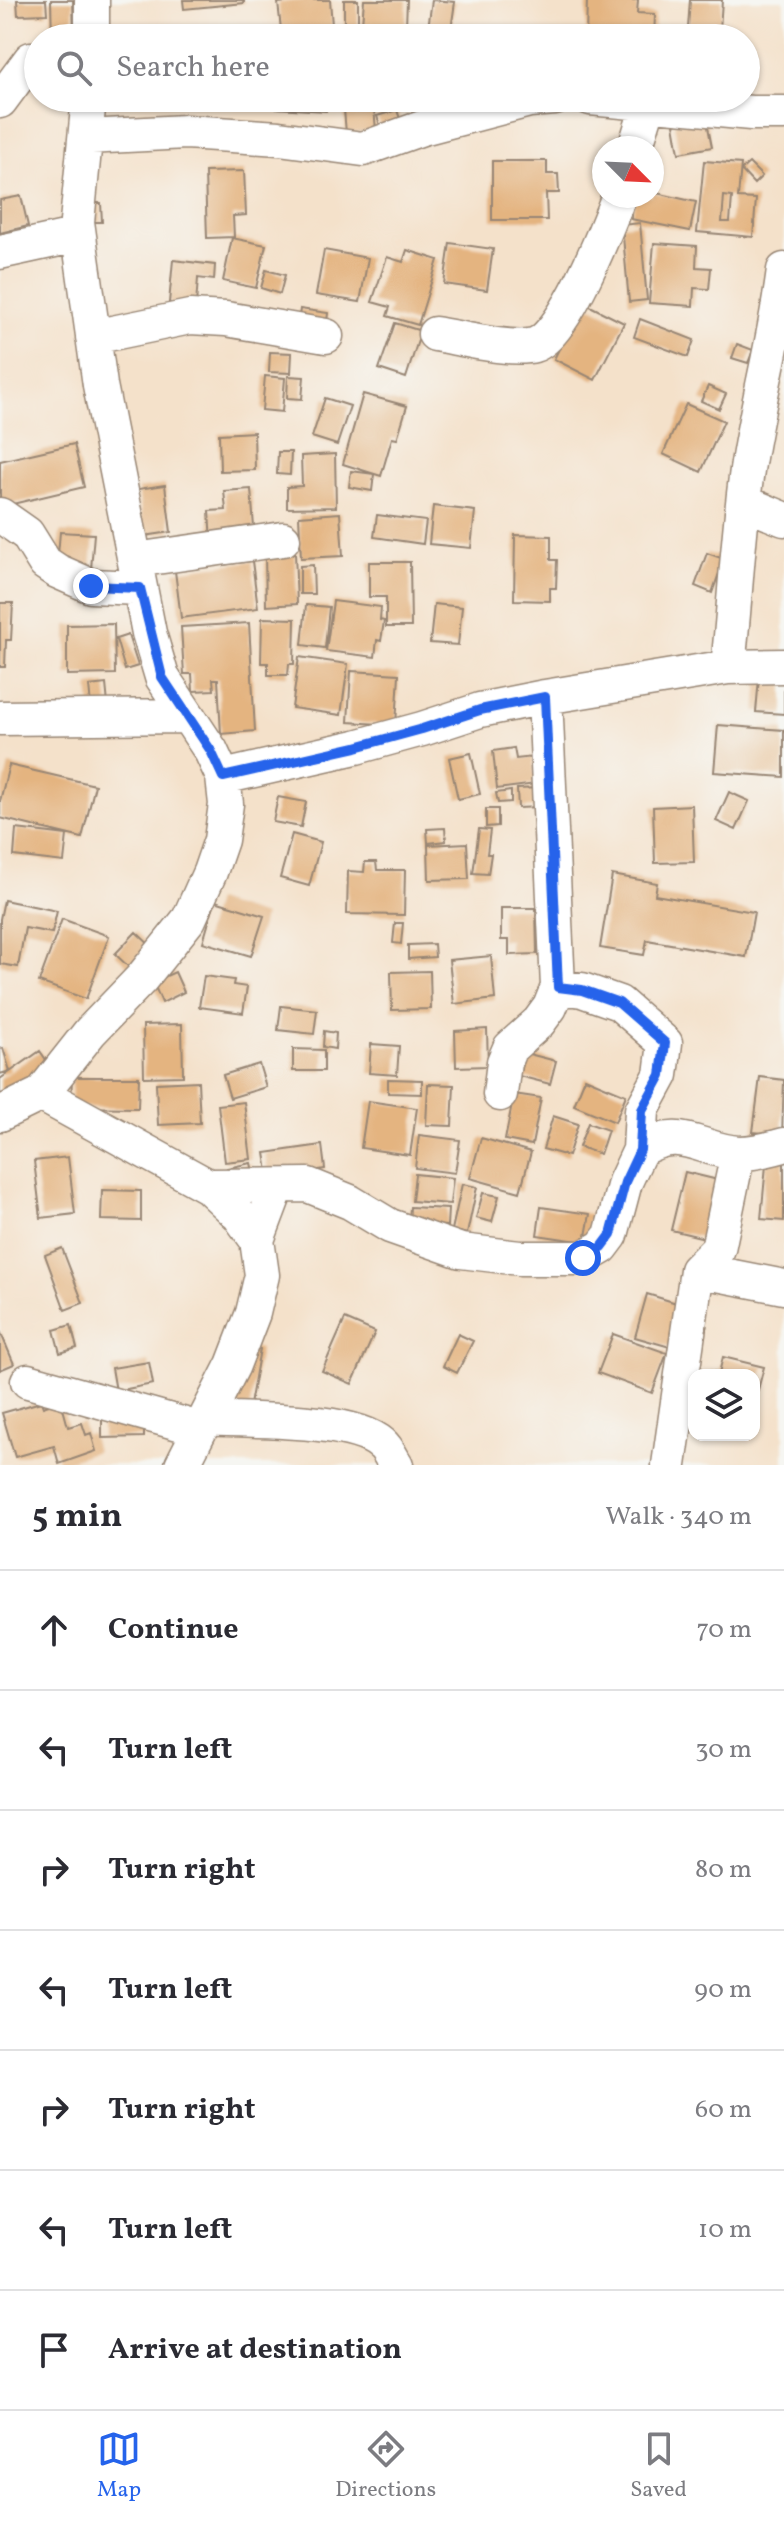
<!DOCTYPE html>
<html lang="en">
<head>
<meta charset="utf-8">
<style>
  :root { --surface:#fff; --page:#f2f2f3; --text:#2b2b33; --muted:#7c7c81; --line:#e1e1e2; --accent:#2563eb }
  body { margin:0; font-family:Vollkorn,serif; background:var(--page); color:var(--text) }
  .controls { position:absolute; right:24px; bottom:24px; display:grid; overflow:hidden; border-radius:16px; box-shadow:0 2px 6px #0004 }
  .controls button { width:72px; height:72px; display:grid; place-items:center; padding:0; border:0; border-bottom:2px solid var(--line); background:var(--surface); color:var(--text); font:40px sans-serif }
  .compass { position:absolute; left:592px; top:136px; width:72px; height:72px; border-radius:50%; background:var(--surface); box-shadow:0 2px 6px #0004; rotate:114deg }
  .stop { position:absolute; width:24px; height:24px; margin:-18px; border:6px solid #2563eb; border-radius:50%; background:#fff }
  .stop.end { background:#2563eb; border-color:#fff; box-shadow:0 2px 8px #0008 }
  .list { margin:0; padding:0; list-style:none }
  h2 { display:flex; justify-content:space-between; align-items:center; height:104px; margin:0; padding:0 32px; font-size:34px }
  h2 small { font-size:26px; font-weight:400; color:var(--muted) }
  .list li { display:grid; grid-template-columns:52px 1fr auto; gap:24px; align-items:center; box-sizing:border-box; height:120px; padding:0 32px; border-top:2px solid var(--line) }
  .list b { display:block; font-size:30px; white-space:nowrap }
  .list em { font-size:26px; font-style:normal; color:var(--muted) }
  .icon { flex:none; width:44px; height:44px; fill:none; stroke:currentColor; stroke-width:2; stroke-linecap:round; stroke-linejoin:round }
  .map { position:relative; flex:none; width:784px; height:1465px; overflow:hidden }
  .search { position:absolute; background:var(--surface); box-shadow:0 2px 6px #0004; left:24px; right:24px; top:24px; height:88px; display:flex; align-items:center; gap:20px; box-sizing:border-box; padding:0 28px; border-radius:44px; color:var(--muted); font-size:30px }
  .sheet { height:944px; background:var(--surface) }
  nav { display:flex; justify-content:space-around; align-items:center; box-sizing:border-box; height:112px; border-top:2px solid var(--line); background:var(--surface); font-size:22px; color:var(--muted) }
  nav a { display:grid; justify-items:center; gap:4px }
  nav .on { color:var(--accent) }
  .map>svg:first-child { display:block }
</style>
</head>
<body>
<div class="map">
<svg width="784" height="1465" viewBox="0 0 784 1465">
  <rect width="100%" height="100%" fill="#f6f6f2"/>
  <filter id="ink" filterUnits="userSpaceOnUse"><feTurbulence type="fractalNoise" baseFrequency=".0125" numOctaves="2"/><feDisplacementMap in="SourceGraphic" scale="16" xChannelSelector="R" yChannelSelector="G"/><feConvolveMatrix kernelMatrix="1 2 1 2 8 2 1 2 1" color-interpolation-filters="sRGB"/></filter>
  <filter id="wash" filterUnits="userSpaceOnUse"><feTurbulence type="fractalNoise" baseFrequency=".006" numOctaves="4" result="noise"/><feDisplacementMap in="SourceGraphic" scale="32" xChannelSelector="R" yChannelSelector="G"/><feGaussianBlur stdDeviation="1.8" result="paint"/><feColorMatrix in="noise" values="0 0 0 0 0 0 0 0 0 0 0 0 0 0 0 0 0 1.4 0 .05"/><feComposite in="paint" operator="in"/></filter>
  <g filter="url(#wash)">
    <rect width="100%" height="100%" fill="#f4e1ca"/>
    <g id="blocks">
      <path fill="#e4b480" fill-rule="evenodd" d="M17,0H46L47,14L18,15Z
        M51,0H73L74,38H52Z
        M183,0H244V3L184,9Z
        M306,0H330L333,38H282L278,3Z
        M344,0H358V27H344Z
        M364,0H407L406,26L362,24Z
        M432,0L455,2L451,30L428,28Z
        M587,0H638L637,13L655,14L654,38H586Z
        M690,0H722L720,30L688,28Z
        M666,32L706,36V38H665Z
        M416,33L417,38H381V34Z
        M277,98H327L326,111L276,108Z
        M343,98H415V105L374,109L376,130L346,133Z
        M397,110L401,122L381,129L377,116Z
        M706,117L712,147L679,153L674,124Z
        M492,161H547V174H558L559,193H546L547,220H492Z
        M704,161L741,164L738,198L756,199L753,237L697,232ZM724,196L732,197L730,222H722Z
        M749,163L762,176L754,184L741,170Z
        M244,171L246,215L233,216L234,237L207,238L205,172Z
        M652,192L696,202L690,231L631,219L636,196H652Z
        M21,196L28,226L0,233V200Z
        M89,203H101L102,222H89Z
        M640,223L647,300L629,302L622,225Z
        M232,238L266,245L256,288L223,281Z
        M450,243L493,249L487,290L444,284Z
        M654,243L697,246L696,267L711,268L709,289L694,288L693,306L649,303Z
        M324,250L368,258L360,302L316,295Z
        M407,250L438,260L418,325L387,316L390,307L372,302L387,257L403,262Z
        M173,260L215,265L214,280L198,278L196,305L169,303Z
        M266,270L285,275L280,294L261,288Z
        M582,302L624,323L595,380L554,359Z
        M300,309L328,313L326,329L298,325Z
        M640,319L694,340L688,357L634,337Z
        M395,323L421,331L406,378L379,369Z
        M737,344L753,350L748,363L732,358Z
        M270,352L292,353L291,373L269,372Z
        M265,376L285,378L282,412L262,410Z
        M288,376L304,377L302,399L287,398Z
        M708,386L726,394L719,409L701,401Z
        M363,394L407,406L397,439L392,438L381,476L343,464Z
        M325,398L350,406L337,445L312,437Z
        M686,404L724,421L701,472L663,454Z
        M254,432L255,470L220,471L219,434Z
        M74,444L84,487L0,507V461Z
        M278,452H291L290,475L277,474Z
        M335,454L336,507L287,508V487L302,486L301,456Z
        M351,471L374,474L372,491L349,487Z
        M165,485L171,532L144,536L138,489Z
        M251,489L255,540L211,543L209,511L226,510L224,491Z
        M433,506L475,511L471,548L429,544Z
        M340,513L343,556L301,558L299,516Z
        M377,515L426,521L423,544L374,537Z
        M60,532L94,534L91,569L57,566Z
        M515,535L551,536V560H557L556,588H550V601L514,600Z
        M295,552L297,604L266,606L265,554Z
        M707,553L724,559L712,593L695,586Z
        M252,561L258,608L181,618L175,571Z
        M369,562H410L411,627H386V597H369Z
        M313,565L314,594H300V566Z
        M333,601L381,607L380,620L384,621L381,641L377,640L375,657L326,651Z
        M0,603H13L11,640H6L5,667H0Z
        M434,604L462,607L458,645L430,643Z
        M306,605L329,607L325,648L302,645Z
        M262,618L295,619L294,664H289L288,675H268V663H261Z
        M249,623L255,731L221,734L218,679H213L214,690L193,691L192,674H184L181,627Z
        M114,624L115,674L67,675V625Z
        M128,635L138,666L125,670L116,639Z
        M299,657L348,664L341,715L292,708Z
        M351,671L399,674L396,725L348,722Z
        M759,678L784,680V714L756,712Z
        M106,684L108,704L91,706L89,686Z
        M718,725L784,730V777L714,772Z
        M514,748L516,759L533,757L536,784L497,789L493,751Z
        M471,753L480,794L458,799L449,758Z
        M9,765L95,785L82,838L0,818V801Z
        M539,788L540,807L518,808L517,789Z
        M511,791V802L498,803L496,793Z
        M729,792L749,801L736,830L716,821Z
        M278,797L306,802L301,827L273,822Z
        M692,805L694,862L655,863L653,807Z
        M486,809H498V826L486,827Z
        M445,828L446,841L428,843L427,829Z
        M16,829L67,835L64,862L14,856Z
        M479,829L490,830L487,854H491L488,874L473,873Z
        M292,834L321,842L309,886L280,878Z
        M467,843L469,879L429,880L428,845Z
        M365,862H376L377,870H405L404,915L347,914L348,871L364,872Z
        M612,875L657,883L655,895L754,912L746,957L647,940L644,955L600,948Z
        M4,900L57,911L52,933L25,928L18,967L0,964V919Z
        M215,901L264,916L251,956L203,942Z
        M501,908H536L537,954L509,955V940H501Z
        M62,919L109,936L86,999L39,982Z
        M395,923H403L401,944L393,943Z
        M136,932L153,948L132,970L115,954Z
        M434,944L435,957L408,959V945Z
        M491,956L495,999L454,1004L449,960Z
        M430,971L431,1009L392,1010L391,972Z
        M175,972L184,992L162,1003L153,982Z
        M204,976L234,980L233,985L247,987L243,1013L199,1007Z
        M281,1006L317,1010L314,1034L278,1030Z
        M182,1024L183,1076L144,1077L143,1025Z
        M487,1029L488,1066L456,1067L455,1031Z
        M324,1031L336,1033L335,1049L323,1047Z
        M371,1044L399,1046L397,1075L369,1073Z
        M3,1048L10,1071L0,1074V1049Z
        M293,1049L324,1050V1071H293Z
        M40,1051L53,1070L0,1098V1079Z
        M525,1053L556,1061L550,1084L519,1076Z
        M259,1064L266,1087L230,1098L223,1075Z
        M72,1077H139L138,1108L71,1107Z
        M760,1077L784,1080L782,1135L753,1132Z
        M585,1078L626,1095L615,1122L574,1105Z
        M388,1079L422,1080V1094L388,1093Z
        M198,1081L200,1123L158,1125L156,1083Z
        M428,1084L454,1085L452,1126L426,1125Z
        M514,1094L541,1098L532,1145L505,1140Z
        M368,1101L417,1108L410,1155L361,1148Z
        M244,1102L251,1159L225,1162L218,1105Z
        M553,1116L578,1124L568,1156L543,1149Z
        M588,1123L608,1130L600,1154L579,1147Z
        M419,1135L460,1140L455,1173L415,1168Z
        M481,1138L531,1152L520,1192L470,1178Z
        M322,1145L325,1169L269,1178L265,1153Z
        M767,1154L784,1156V1221L761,1219Z
        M68,1157L75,1214L41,1218L34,1161Z
        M251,1163L255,1180L231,1185L227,1168Z
        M685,1172L718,1180L705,1238L671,1230Z
        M415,1174L453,1178L450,1204L412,1201Z
        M462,1184L477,1187L467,1234L452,1230Z
        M102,1190L141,1191V1221L101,1220Z
        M483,1193L499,1196L492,1222L476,1218Z
        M410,1207L448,1209L447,1226L409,1224Z
        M541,1207L590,1214L585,1242L537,1235Z
        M62,1248L83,1303L65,1310L45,1255Z
        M647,1294L683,1305L670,1347L635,1337Z
        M345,1319L375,1332L352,1384L322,1371Z
        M71,1325L77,1348L60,1353L54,1330Z
        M0,1331L14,1364L0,1370Z
        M458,1334L473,1341L457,1373L443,1366Z
        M613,1334L667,1353L652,1393L598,1373Z
        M243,1346L260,1349L248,1416L222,1412Z
        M723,1357L764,1367L755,1401L754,1375H711L712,1371L719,1373Z
        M149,1362L153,1384L116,1391L112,1368Z
        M61,1401L68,1427L82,1423L86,1435L91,1433L96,1451L59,1464L54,1446L15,1457L2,1413L41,1402L43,1407Z
        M102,1419L144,1421V1437L102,1438Z"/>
    </g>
  </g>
  <g filter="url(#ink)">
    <use href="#blocks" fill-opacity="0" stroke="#988674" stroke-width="2"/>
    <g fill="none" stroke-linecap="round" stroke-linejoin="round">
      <defs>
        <path id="minor" d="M92,38V0
          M590,98L751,113H784
          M0,101L31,59
          M86,137L186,132L279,138L363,149L422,128L529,100L555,98
          M635,148L649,103
          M0,252L78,235
          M435,334C460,338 511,351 534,345C565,336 607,227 619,196
          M93,337L190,317L226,319L326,336
          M745,503L784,519
          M0,515L27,534L45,563L57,571L91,586L140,588
          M135,560L283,539
          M728,667C735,602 738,535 747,470C757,403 776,337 784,270
          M0,718L187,716
          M223,777L356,747L422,729L480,710L545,697L728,667L784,666
          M41,1094L208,1186L239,1215L257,1240
          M500,1094L504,1062L510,1048L539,1022L550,1007L558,987L545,697
          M0,1114L41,1094L90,1032L141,979L189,919L210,872L221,840L226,804L223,777L211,751L162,677L149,633L100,385L77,222L89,98
          M640,1150C681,1124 700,1151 739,1153C754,1153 770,1149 784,1145
          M738,1153L718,1249L697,1270L784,1287
          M208,1186L308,1185L350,1202L390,1226L461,1251L520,1258H583L602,1247L611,1235L625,1182L640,1150L642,1110L661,1075L665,1043L619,1003L582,990L558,987
          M28,1381L200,1429
          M206,1418C248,1421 352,1417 382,1444C388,1449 392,1459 396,1465
          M182,1465L233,1365L253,1313L262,1275L257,1240L277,1187
          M669,1465L697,1270"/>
      </defs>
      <use href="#minor" stroke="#988674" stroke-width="37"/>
      <use href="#minor" stroke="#fff" stroke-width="34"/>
    </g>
  </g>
  <g fill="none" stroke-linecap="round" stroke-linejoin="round" filter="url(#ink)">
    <path stroke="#2563eb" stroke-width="10" d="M91,586L140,588L162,677L211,751L223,777L356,747L422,729L480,710L545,697L558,987L582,990L619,1003L665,1043L661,1075L642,1110L640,1150L625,1182L611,1235L602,1247L583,1258"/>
  </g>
</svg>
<div class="controls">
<button><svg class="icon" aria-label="layers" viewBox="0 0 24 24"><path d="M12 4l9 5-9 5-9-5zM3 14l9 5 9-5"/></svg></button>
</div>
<svg class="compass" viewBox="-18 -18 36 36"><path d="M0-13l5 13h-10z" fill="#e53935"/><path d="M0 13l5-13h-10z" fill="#7c7c81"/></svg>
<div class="stop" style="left:583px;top:1258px"></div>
<div class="stop end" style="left:91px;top:586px"></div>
<div class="search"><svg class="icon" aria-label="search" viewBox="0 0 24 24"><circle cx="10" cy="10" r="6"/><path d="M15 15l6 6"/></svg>Search here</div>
</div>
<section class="sheet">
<h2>5 min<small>Walk · 340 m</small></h2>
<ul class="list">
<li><svg class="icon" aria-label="ahead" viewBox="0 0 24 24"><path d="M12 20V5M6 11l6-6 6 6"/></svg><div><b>Continue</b></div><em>70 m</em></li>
<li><svg class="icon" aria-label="left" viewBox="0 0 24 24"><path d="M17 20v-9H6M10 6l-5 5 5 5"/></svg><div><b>Turn left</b></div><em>30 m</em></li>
<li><svg class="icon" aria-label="right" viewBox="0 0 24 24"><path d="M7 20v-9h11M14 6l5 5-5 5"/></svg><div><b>Turn right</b></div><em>80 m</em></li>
<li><svg class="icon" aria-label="left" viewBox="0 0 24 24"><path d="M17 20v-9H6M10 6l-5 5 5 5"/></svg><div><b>Turn left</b></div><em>90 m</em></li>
<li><svg class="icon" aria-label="right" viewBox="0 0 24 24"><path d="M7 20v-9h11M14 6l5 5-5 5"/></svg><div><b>Turn right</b></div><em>60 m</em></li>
<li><svg class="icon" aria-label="left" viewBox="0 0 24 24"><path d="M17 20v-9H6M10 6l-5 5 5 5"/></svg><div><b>Turn left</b></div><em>10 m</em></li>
<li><svg class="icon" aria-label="arrive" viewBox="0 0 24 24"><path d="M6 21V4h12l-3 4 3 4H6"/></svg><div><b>Arrive at destination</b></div></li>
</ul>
</section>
<nav>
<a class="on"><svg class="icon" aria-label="map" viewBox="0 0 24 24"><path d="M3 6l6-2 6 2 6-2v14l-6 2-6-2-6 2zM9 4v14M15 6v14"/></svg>Map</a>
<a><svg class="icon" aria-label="directions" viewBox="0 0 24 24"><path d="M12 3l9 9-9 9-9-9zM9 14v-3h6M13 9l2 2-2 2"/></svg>Directions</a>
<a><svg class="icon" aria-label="saved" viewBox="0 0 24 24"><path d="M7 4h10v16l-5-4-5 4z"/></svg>Saved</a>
</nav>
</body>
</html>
